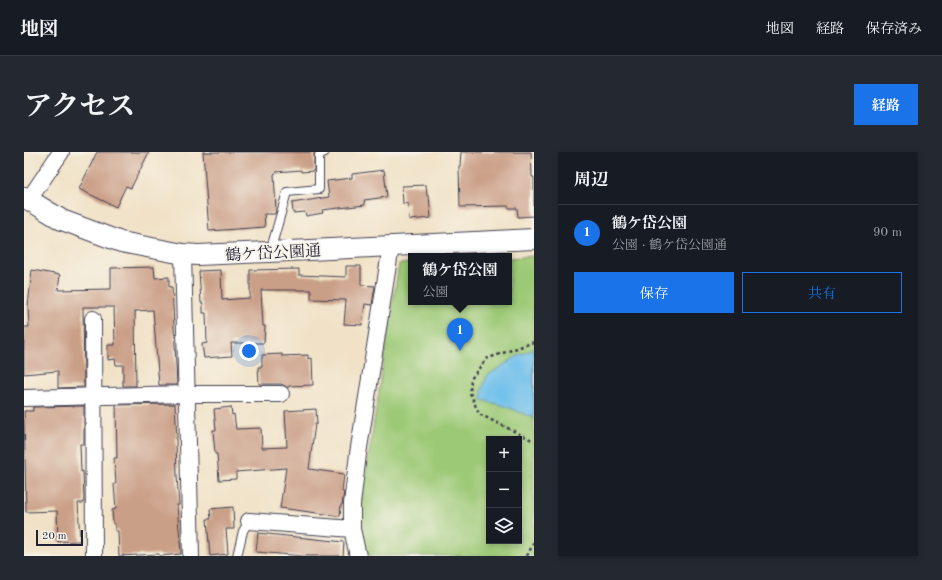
<!DOCTYPE html>
<html lang="ja">
<head>
<meta charset="utf-8">
<style>
  :root { --surface:#171b24; --page:#242831; --text:#f1f3f6; --muted:#9ea1a6; --line:#363941; --accent:#1a73e8 }
  body { margin:0; font-family:"Old Standard TT","Noto Serif JP",serif; background:var(--page); color:var(--text) }
  .controls { position:absolute; right:12px; bottom:12px; display:grid; overflow:hidden; border-radius:0px; box-shadow:0 2px 6px #0003 }
  .controls button { width:36px; height:36px; display:grid; place-items:center; padding:0; border:0; border-bottom:1px solid var(--line); background:var(--surface); color:var(--text); font:20px sans-serif }
  .scale { position:absolute; left:12px; bottom:10px; width:47px; box-sizing:border-box; padding-left:4px; border:2px solid #22223b; border-top:0; font-size:11px; line-height:14px; white-space:nowrap; color:#22223b; -webkit-text-stroke:3px #f7f3e8; paint-order:stroke }
  .you { position:absolute; left:225px; top:199px; width:14px; height:14px; margin:-10px; border:3px solid #fff; border-radius:50%; background:#1a73e8; box-shadow:0 0 0 6px #1a73e833 }
  .badge { display:grid; place-items:center; width:26px; height:26px; border-radius:50%; background:var(--accent); color:#fff; font-size:13px; font-weight:700 }
  .pin { position:absolute; translate:-50% -33px; filter:drop-shadow(0 1px 2px #0008) }
  .pin::after { content:''; position:absolute; top:21px; width:14px; height:12px; background:inherit; clip-path:polygon(0 0,100% 0,50% 100%) }
  .popup { position:absolute; left:384px; top:101px; width:104px; height:52px; box-sizing:border-box; display:grid; place-content:center; border-radius:0px; background:var(--surface); filter:drop-shadow(0 1px 3px #0005); font-size:13px; white-space:nowrap; color:var(--muted) }
  .popup b { font-size:15px; color:var(--text) }
  .popup::after { content:''; position:absolute; left:50%; top:100%; margin-left:-8px; border:8px solid transparent; border-top-color:var(--surface) }
  .list { margin:0; padding:0; list-style:none }
  h2 { display:flex; justify-content:space-between; align-items:center; height:52px; margin:0; padding:0 16px; font-size:17px }
  h2 small { font-size:13px; font-weight:400; color:var(--muted) }
  .list li { display:grid; grid-template-columns:26px 1fr auto; gap:12px; align-items:center; box-sizing:border-box; height:56px; padding:0 16px; border-top:1px solid var(--line) }
  .list b { display:block; font-size:15px; white-space:nowrap }
  .list p { margin:0; font-size:13px; white-space:nowrap; color:var(--muted) }
  .list em { font-size:13px; font-style:normal; color:var(--muted) }
  .actions { display:flex; gap:8px; padding:12px 16px }
  .actions a { flex:1; padding:9px 0; border:1px solid var(--accent); border-radius:0px; text-align:center; font-size:14px; color:var(--accent) }
  .actions .main { background:var(--accent); color:#fff }
  .icon { flex:none; width:22px; height:22px; fill:none; stroke:currentColor; stroke-width:2; stroke-linecap:round; stroke-linejoin:round }
  .map { position:relative; flex:none; width:510px; height:404px; overflow:hidden; border-radius:0px }
  header { display:flex; align-items:center; gap:24px; box-sizing:border-box; height:56px; padding:0 20px; background:var(--surface); border-bottom:1px solid var(--line) }
  header strong { font-size:19px }
  nav { display:flex; gap:22px; margin-inline-start:auto; font-size:14px }
  .intro { display:flex; align-items:center; justify-content:space-between; box-sizing:border-box; height:96px; padding:0 24px }
  h1 { margin:0; font-size:28px }
  .button { padding:10px 18px; border-radius:0px; background:var(--accent); color:#fff; font-size:14px; font-weight:700 }
  main { display:flex; gap:24px; padding:0 24px }
  aside { flex:1; background:var(--surface); border-radius:0px; box-shadow:0 2px 6px #0003 }
  .map>svg:first-child { display:block }
</style>
</head>
<body>
<header>
<strong>地図</strong>
<nav><a>地図</a><a>経路</a><a>保存済み</a></nav>
</header>
<div class="intro"><h1>アクセス</h1><a class="button">経路</a></div>
<main>
<div class="map">
<svg width="510" height="404" viewBox="0 0 510 404">
  <rect width="100%" height="100%" fill="#f7f3e8"/>
  <filter id="ink" filterUnits="userSpaceOnUse"><feTurbulence type="fractalNoise" baseFrequency=".025" numOctaves="2"/><feDisplacementMap in="SourceGraphic" scale="8" xChannelSelector="R" yChannelSelector="G"/><feConvolveMatrix kernelMatrix="1 2 1 2 8 2 1 2 1" color-interpolation-filters="sRGB"/></filter>
  <filter id="wash" filterUnits="userSpaceOnUse"><feTurbulence type="fractalNoise" baseFrequency=".012" numOctaves="4" result="noise"/><feDisplacementMap in="SourceGraphic" scale="16" xChannelSelector="R" yChannelSelector="G"/><feGaussianBlur stdDeviation="0.9" result="paint"/><feColorMatrix in="noise" values="0 0 0 0 0 0 0 0 0 0 0 0 0 0 0 0 0 1.4 0 .05"/><feComposite in="paint" operator="in"/></filter>
  <g filter="url(#wash)">
    <rect width="100%" height="100%" fill="#f1e2c7"/>
    <path fill="#9cc976" stroke="#5f7658" fill-rule="evenodd" d="M510,104V404H342L334,371L375,112L387,111V150H485V106ZM465,287H495V389H465Z"/>
    <path fill="#6fc0eb" stroke="#487193" d="M510,197V266L481,254L458,248V239L463,224L492,205Z"/>
    <g id="blocks">
      <path fill="#ca9f87" d="M73,0H125L107,36L102,34L92,55L55,37Z
        M179,0H290V19L277,20V18L252,20V21L250,22L252,58L251,62H240L241,75L185,79Z
        M437,0H507L508,25H510V64L494,65L493,56H485L484,54L436,55L435,14H436Z
        M360,18L363,45L340,48L341,53L298,58L299,61L282,64L281,60L269,61L268,51L305,45L303,29L328,26V22Z
        M402,33L403,44H405L407,66L385,68L384,51L379,52L378,34Z
        M322,114H337V133L351,134L348,153L341,152L338,173L320,172L322,148L287,147V138H237L239,174H241L240,191H207L208,204L180,206L178,192L183,191L182,161H179V151H177L175,119L197,118L198,148L226,146V118L275,117V123L322,125Z
        M130,115L131,126L145,125V135H148L153,233H135L129,158L111,159L112,234H99V213H92L91,207L84,208V193H91L90,155H59L60,235L34,236V219L0,222V175H5L4,154L8,118L36,123L34,138L87,137V116Z
        M258,202V204L284,203V207L288,206L289,233L265,234V235H263L257,232H235L234,215H238V203Z
        M151,252L153,286H152L153,324L155,353H153L157,402L137,404H135V402L95,404L94,379H91V372H89L88,358L92,357L90,332H92L90,306H93L92,253Z
        M60,254V292H56L57,320L59,319L60,351H54L56,389L34,390L33,359L2,360L0,259H9V255Z
        M207,255L208,263L210,262L212,277L237,276L238,296L263,295L261,259L292,257L293,272H291L285,317L320,322L318,340H320L318,353H317L316,364L256,356L262,316L212,320V327L195,328L193,302H191L189,278H192L190,257Z
        M209,355L210,377H202L204,402L186,404L183,367H187L186,357Z
        M234,381L320,390L319,404H279L232,400Z"/>
    </g>
  </g>
  <g filter="url(#ink)">
    <use href="#blocks" fill-opacity="0" stroke="#413f50" stroke-width="1"/>
    <g fill="none" stroke-linecap="round" stroke-linejoin="round">
      <defs>
        <path id="service" d="M246,100L263,40L295,37V3L301,0
          M213,404L219,379L225,369"/>
        <path id="minor" d="M4,49L37,0
          M159,102L167,404
          M69,167L70,404
          M0,246L163,242H257
          M225,369L328,377
          M334,404L328,377V352L334,302L367,94"/>
        <path id="tertiary" d="M0,45L38,68L97,90L159,102L174,103L245,100L510,87"/>
      </defs>
      <use href="#service" stroke="#413f50" stroke-width="10"/>
      <use href="#minor" stroke="#413f50" stroke-width="18"/>
      <use href="#tertiary" stroke="#413f50" stroke-width="22"/>
      <path stroke="#413f50" stroke-width="2.5" stroke-dasharray="3 3" stroke-linecap="butt" d="M510,190L462,207L447,227L446,241L455,262L510,289
        M503,404L510,390"/>
      <use href="#service" stroke="#fff" stroke-width="8"/>
      <use href="#minor" stroke="#fff" stroke-width="16"/>
      <use href="#tertiary" stroke="#fff" stroke-width="20"/>
    </g>
  </g>
  <g text-anchor="middle" stroke-width="3.5" stroke-linejoin="round" paint-order="stroke">
    <g font-size="16" fill="#22223b" stroke="#f7f3e8">
      <text transform="translate(249 100) rotate(-3)" y="6">鶴ケ岱公園通</text>
    </g>
  </g>
</svg>
<div class="controls">
<button>+</button>
<button>−</button>
<button><svg class="icon" aria-label="layers" viewBox="0 0 24 24"><path d="M12 4l9 5-9 5-9-5zM3 14l9 5 9-5"/></svg></button>
</div>
<div class="scale">20 m</div>
<div class="you"></div>
<div class="pin badge" style="left:436px;top:199px">1</div>
<div class="popup"><b>鶴ケ岱公園</b>公園</div>
</div>
<aside>
<h2>周辺<small></small></h2>
<ul class="list">
<li><span class="badge">1</span><div><b>鶴ケ岱公園</b><p>公園 · 鶴ケ岱公園通</p></div><em>90 m</em></li>
</ul>
<div class="actions"><a class="main">保存</a><a>共有</a></div>
</aside>
</main>
</body>
</html>
